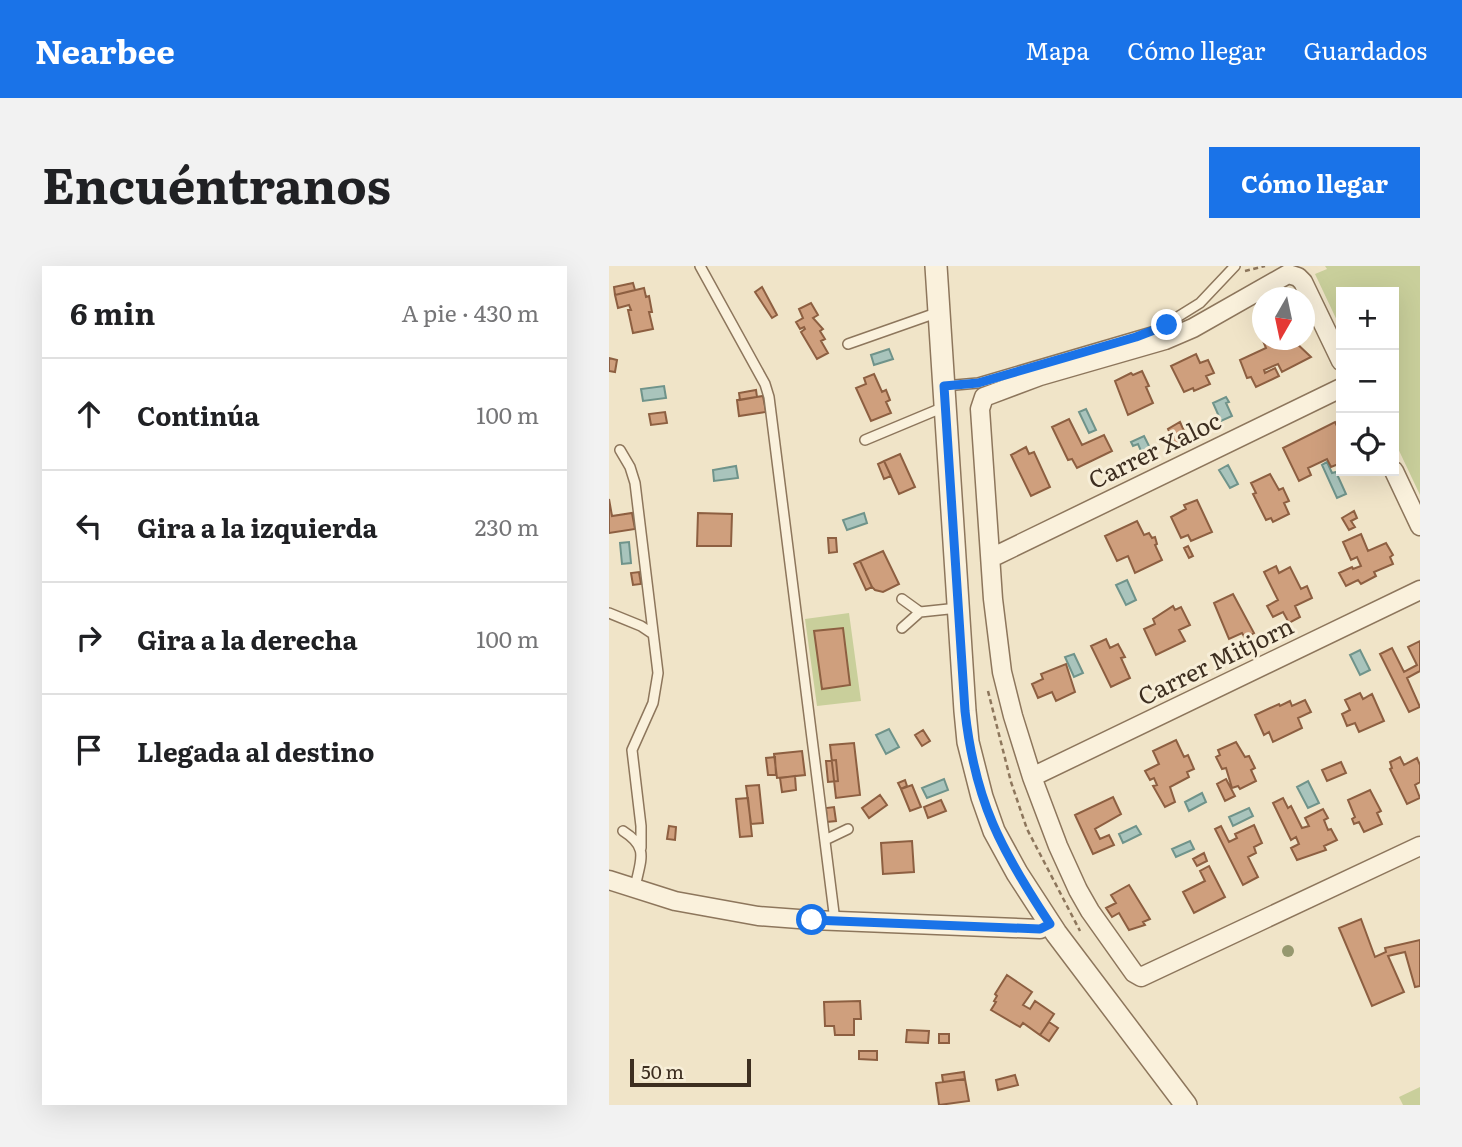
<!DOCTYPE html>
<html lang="es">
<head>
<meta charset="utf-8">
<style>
  :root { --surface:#fff; --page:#f2f2f2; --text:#202124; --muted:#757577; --line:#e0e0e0; --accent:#1a73e8 }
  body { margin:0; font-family:Literata,serif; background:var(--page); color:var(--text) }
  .controls { position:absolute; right:21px; top:21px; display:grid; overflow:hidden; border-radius:0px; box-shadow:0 7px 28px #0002 }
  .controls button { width:63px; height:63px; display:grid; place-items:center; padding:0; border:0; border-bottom:2px solid var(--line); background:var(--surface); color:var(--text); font:35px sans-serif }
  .compass { position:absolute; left:643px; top:21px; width:63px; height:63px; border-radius:50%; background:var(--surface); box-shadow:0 7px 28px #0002; rotate:189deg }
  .scale { position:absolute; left:21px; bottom:18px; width:121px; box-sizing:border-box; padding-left:7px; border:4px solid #3d2e20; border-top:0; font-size:19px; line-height:24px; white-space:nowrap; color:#3d2e20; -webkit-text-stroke:5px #f7eed8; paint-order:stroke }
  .stop { position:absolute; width:21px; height:21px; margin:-16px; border:5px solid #1a73e8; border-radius:50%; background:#fff }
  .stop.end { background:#1a73e8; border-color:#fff; box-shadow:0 2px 7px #0008 }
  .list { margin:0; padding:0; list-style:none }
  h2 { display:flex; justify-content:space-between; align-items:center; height:91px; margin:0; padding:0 28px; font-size:30px }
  h2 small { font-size:23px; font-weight:400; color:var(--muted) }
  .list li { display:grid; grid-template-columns:46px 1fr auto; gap:21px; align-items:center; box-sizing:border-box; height:112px; padding:0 28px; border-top:2px solid var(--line) }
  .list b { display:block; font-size:26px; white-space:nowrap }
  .list em { font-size:23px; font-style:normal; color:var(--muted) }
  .icon { flex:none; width:38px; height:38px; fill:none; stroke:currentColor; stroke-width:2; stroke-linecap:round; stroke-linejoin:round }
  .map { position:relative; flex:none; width:811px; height:839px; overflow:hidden; border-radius:0px }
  header { display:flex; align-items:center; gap:42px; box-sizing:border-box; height:98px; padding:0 35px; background:var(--accent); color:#fff }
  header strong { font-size:33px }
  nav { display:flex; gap:38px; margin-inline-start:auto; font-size:24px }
  .intro { display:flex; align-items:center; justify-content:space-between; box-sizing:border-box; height:168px; padding:0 42px }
  h1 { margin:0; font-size:49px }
  .button { padding:18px 32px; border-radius:0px; background:var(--accent); color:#fff; font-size:24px; font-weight:700 }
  main { display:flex; gap:42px; padding:0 42px }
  aside { flex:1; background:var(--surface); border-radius:0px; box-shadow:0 7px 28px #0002 }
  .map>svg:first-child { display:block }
</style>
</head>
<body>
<header>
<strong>Nearbee</strong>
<nav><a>Mapa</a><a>Cómo llegar</a><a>Guardados</a></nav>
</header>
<div class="intro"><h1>Encuéntranos</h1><a class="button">Cómo llegar</a></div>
<main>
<aside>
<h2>6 min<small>A pie · 430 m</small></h2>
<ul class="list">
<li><svg class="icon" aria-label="ahead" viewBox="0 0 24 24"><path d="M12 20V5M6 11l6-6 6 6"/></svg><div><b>Continúa</b></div><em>100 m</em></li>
<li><svg class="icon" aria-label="left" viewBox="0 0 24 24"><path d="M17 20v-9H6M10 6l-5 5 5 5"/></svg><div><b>Gira a la izquierda</b></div><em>230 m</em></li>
<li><svg class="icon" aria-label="right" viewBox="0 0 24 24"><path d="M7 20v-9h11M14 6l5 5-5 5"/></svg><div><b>Gira a la derecha</b></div><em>100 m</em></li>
<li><svg class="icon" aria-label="arrive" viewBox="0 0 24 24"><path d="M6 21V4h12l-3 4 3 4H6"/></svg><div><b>Llegada al destino</b></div></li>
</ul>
</aside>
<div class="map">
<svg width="811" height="839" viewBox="0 0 811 839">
  <rect width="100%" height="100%" fill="#f0e4c8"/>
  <path fill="#c9cf9b" d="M716,0H811V229L785,174V26H732V63L706,8L718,3Z
    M240,347L252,435L208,440L196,353Z
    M811,821V839H794L790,831Z"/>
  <path fill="#a9c4bc" stroke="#6f938a" stroke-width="2" d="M280,83L284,93L265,99L262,89Z
    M55,120L57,132L34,135L32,123Z
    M617,131L620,136L617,137L623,150L612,155L604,137Z
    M477,143L487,164L480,167L470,146Z
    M535,170L544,188L535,192L529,178L524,180L522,176Z
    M718,196L723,207L727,206L737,228L728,232L713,199Z
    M619,199L629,218L621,222L610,204Z
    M127,200L129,212L105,215L104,204Z
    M255,247L258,257L238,264L234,254Z
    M20,276L22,297L13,298L11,277Z
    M518,314L527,334L517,339L507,319Z
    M751,384L761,404L751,409L741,389Z
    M465,388L474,407L465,411L456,391Z
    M280,463L290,481L277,488L267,469Z
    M335,513L339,524L318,532L313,522Z
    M699,515L710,537L699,542L688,521Z
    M593,527L597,536L580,545L576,536Z
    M640,542L644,550L624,560L620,551Z
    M527,560L532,568L514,577L510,568Z
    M581,575L585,583L567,591L563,583Z"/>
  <path fill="#cf9f7d" stroke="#8d5f41" stroke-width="2" d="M24,17L26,24L6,29L5,21Z
    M153,21L168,49L163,52L146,26Z
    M35,22L37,31L40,30L43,46H40L44,63L24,67L19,44H22L20,39L9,42L6,29Z
    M202,37L209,49L204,52L214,63L211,65L216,73L212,75L219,87L208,93L192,66L196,63L195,61L191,63L187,56L194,52L190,43Z
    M654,69V74H669L671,78L684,74L702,91L673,106L669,98L655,104L656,107L666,102L670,110L647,121L642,111L638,112L631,94L657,82L652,70Z
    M587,88L591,97L599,94L605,107L597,110L601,118L585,125L584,122L575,126L562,100Z
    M0,92L8,94L6,106L0,105Z
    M533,105L540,120L537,121L544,137L519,149L506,115L522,107L524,109Z
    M265,108L273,126L277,124L281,134L277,136L282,147L262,155L247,122L257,118L255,112Z
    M147,124L148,131L131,134L130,127Z
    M154,130L157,146L130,150L128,134Z
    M56,146L58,157L42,159L40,148Z
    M460,153L473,179L495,169L503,185L468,202L463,193L459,194L443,161Z
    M571,156L580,176L567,182L559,163Z
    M726,156L732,168V197L722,201L718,193L699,202L702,209L690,215L674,182Z
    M417,181L420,188L425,186L441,221L422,230L402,189Z
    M291,188L306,221L290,228L275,195Z
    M275,195L282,210L275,213L269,198Z
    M661,208L670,224L674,222L680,235L675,237L680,248L664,256L662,252L657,254L644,228L647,227L642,217Z
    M0,233L3,250L23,247L26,263L0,267Z
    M588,234L603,266L582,275L579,269L572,272L562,251L577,243L575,239Z
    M745,245L748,252L742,255L746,261L740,264L733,252Z
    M89,247L123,248L122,280H88Z
    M528,255L535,269L540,267L543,272L546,271L548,278L546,279L553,294L526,307L519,290L508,295L496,270Z
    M752,268L759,285L777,277L784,289L781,291L784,298L765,306L767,310L752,318L749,314L737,320L730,307L743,301L744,303L752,300L748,291L742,294L734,276Z
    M219,272H227L228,286L220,287Z
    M579,280L584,290L580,292L575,282Z
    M274,285L290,318L274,326L266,324L263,321L251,295Z
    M251,295L263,321L257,324L245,298Z
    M667,300L670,307L681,301L692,323L698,320L703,332L686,340L691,351L680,357L674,346L664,351L658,340L669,334L655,306Z
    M30,306L32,318L24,319L22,307Z
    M624,328L645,367L636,372L633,367L620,373L605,337Z
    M564,340L566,344L572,341L581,359L570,364L576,375L547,389L535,363L546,358L544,353Z
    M234,362L241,419L213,423L205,365Z
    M497,373L501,382L509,378L516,391L512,392L521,412L502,421L482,380Z
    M811,375V405L798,412L811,441L800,446L771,388L783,382L795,406L808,399L799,381Z
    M457,398L466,426L447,435L443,426L429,432L423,418L434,413L432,408Z
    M751,427L754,433L763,428L775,455L750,466L746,457L738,460L733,448L741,444L736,434Z
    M696,434L702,446L689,452L693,462L664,476L660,466L655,469L646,449L670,438L671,440L681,435L683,440Z
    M314,464L321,475L313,480L306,469Z
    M567,474L575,491L579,489L585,503L578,506L580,511L561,521L566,536L556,541L544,520L548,519L545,512L541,514L536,505L550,498L544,485Z
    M627,476L636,491L640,490L646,502L642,504L647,515L631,523L629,520L623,522L617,502L613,503L607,491L611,489L609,484Z
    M245,477L251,529L227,532L221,479Z
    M193,485L196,509L168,512L165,488Z
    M166,491L167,509H159L157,492Z
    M791,491L795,499L808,492L811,499V516L806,519L811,532L798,538L781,503L783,502L781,496Z
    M227,494L229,515L219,516L217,495Z
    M732,496L737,507L718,515L713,504Z
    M186,510L187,524L173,526L171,512Z
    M617,513L626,530L616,535L608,518Z
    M296,514L298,520L292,523L289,517Z
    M150,519L154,557L142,558L137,520Z
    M303,519L312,541L301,545L292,523Z
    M761,524L772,545L768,547L773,558L755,566L750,556L745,558L743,553L746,551L739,534Z
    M271,529L278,539L260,552L253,542Z
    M504,531L512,548L486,563L491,573L500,569L505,579L484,588L466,549Z
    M139,532L143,570L131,571L127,533Z
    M674,532L679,542L682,540L693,562L700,560L696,552L714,543L719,552L715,554L719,564L722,563L728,574L715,580L717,584L688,594L682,582L690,578L687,571L682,574L664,537Z
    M332,534L337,545L319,552L315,541Z
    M225,541L227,555L218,556L217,542Z
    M645,559L653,577L645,581L647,587L639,591L649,611L634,619L606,563L612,560L620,576L628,572L626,568Z
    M60,560L67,561L66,574L58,573Z
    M303,575L305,606L274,608L272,577Z
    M595,587L598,595L588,600L584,593Z
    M600,600L616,631L585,647L574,626L596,615L591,605Z
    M520,619L541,653L534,656L536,659L520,664L510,647L503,651L497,642L507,637L502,629Z
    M752,653L766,691L777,686L776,682L811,674V720L806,721L796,686L779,690L795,726L763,740L730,662Z
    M398,709L423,726L414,739L421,743L426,735L445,748L431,769L414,757L411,761L382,744L387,736L385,735L388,730L386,728Z
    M251,735L252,753H245V769H226L225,760H216L215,736Z
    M440,756L449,762L440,775L431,769Z
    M298,764L320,765L319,777L297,776Z
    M330,768H340V777H330Z
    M250,785H268V794L250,793Z
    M355,806L356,813L334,816L333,809Z
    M406,809L409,819L389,824L387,814Z
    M356,813L360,835L330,839L327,817Z"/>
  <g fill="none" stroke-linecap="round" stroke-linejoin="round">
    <defs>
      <path id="service" d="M91,0L156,118L160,131L226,655
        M239,78L330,46
        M335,120L369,117L546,65L591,37L626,0
        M256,174L335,141
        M11,184L21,201L26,217L49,407L44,437L23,484L32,560V582
        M293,333L311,346
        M0,347L32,360L44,368
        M293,362L311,346L349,342
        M14,565C41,582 31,594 26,622
        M216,574L239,563"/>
      <path id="minor" d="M732,95L694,16L689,11L679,8L584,62L556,74L431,110L375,131L371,143L384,333L393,406L404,450L423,511L449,580L469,624L481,645L525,707L532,711L811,580
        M785,205L811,260
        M382,292L732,122
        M423,511L811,324
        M0,614L66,635L149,650L203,654L431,663L441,658"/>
      <path id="tertiary" d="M327,0L356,445L359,476L373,531L385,565L408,607L447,667L577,839"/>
    </defs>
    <use href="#service" stroke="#8d765c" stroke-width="12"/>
    <use href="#minor" stroke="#8d765c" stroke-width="21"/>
    <use href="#tertiary" stroke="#8d765c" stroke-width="24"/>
    <path stroke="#8d765c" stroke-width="2.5" stroke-dasharray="5 3.5" stroke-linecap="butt" d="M636,5L656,0
      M379,425L402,516L418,563L471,665"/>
    <use href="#service" stroke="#faf1dc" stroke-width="9"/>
    <use href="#minor" stroke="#faf1dc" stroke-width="18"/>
    <use href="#tertiary" stroke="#faf1dc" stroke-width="21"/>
  </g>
  <circle fill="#96986f" cx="679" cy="685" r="6"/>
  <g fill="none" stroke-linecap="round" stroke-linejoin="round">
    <path stroke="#1a73e8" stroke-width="9" d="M203,654L431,663L441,658C392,584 366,536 356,445L335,120L369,117L527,71L558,59"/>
  </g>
  <g text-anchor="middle" stroke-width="6" stroke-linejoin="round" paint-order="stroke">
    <g font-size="24" fill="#3d2e20" stroke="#f7eed8">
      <text transform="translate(546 185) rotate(-26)" y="8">Carrer Xaloc</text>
      <text transform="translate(607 396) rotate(-26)" y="8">Carrer Mitjorn</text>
    </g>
  </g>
</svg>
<div class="controls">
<button>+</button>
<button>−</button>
<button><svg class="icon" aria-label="locate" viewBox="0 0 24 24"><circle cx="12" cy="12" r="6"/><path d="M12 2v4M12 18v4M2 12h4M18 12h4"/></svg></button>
</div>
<svg class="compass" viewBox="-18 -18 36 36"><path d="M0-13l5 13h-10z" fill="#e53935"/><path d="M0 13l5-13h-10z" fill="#757577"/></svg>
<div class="scale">50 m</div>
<div class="stop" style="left:203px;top:654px"></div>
<div class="stop end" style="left:558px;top:59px"></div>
</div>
</main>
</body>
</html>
